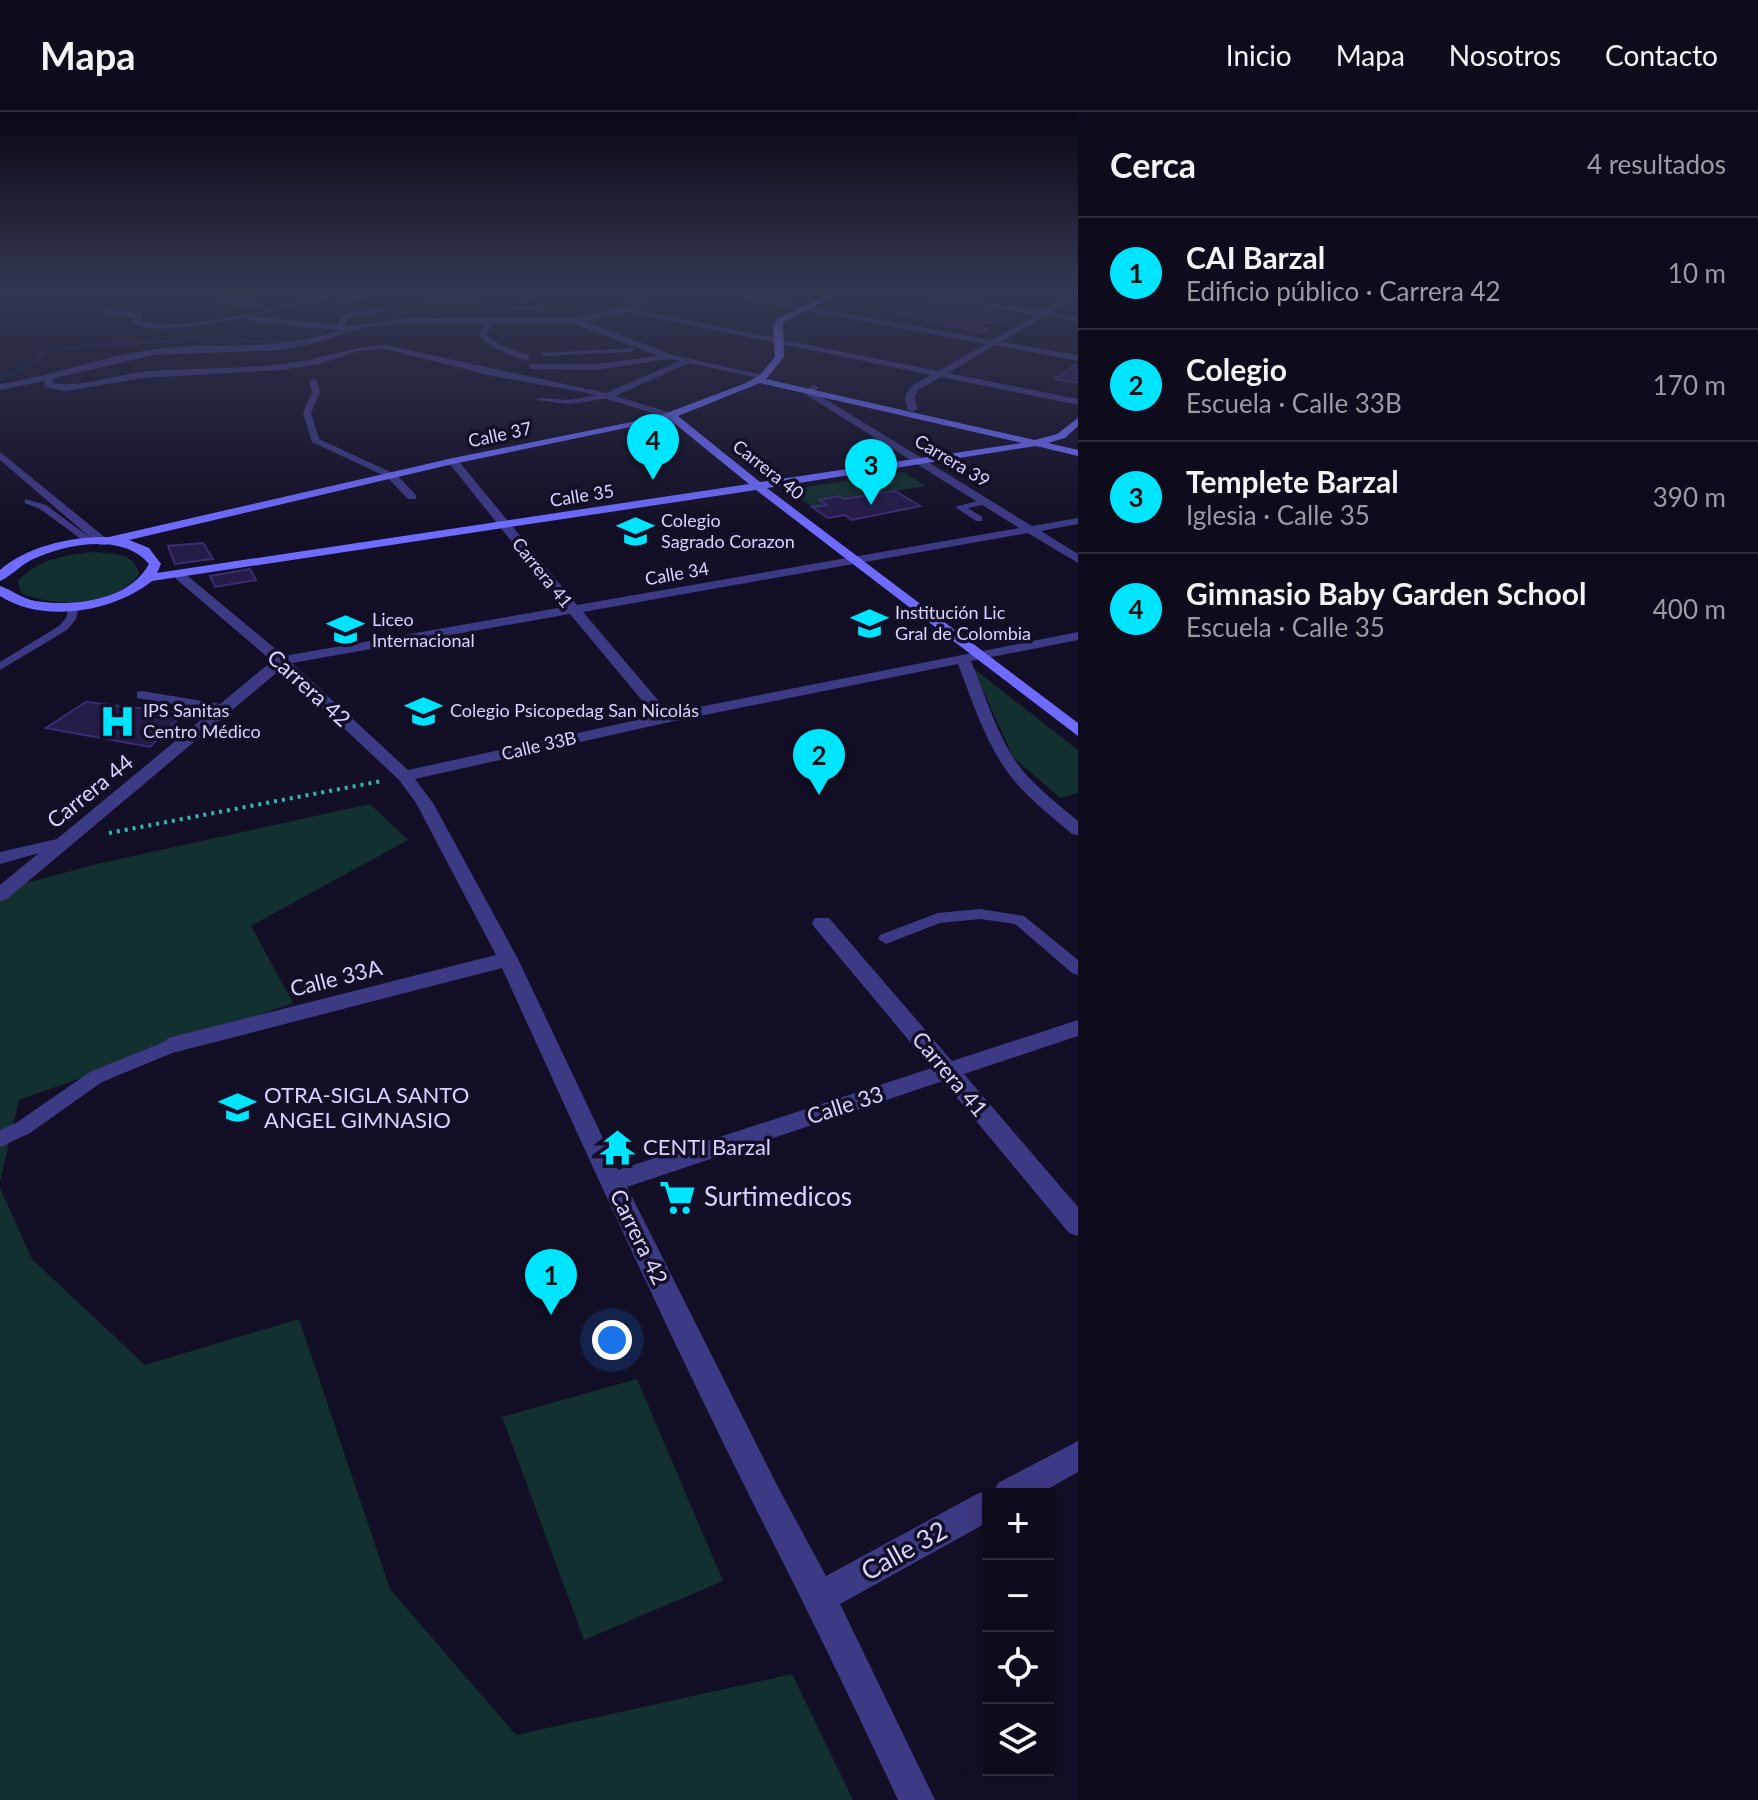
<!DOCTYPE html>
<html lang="es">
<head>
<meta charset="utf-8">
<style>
  :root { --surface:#0e0b1c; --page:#171425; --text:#f1f3f6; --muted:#9b9ba3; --line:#2e2b3b; --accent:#00e5ff }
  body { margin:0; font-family:Lato,sans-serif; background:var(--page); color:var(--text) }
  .controls { position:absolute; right:24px; bottom:24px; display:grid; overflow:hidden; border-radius:0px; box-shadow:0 4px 20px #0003 }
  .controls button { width:72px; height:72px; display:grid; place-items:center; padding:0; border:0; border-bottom:2px solid var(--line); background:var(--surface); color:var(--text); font:40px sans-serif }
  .you { position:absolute; left:612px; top:1228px; width:28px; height:28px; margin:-20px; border:6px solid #fff; border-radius:50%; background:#1a73e8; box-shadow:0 0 0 12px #1a73e833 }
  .badge { display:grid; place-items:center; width:52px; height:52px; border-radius:50%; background:var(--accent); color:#111; font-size:26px; font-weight:700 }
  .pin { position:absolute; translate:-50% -66px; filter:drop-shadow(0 2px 4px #0008) }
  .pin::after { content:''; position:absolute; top:42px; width:28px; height:24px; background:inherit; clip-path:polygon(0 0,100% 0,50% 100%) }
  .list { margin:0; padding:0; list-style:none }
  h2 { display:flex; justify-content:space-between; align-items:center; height:104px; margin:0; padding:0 32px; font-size:34px }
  h2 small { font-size:26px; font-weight:400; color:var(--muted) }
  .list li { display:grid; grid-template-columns:52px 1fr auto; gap:24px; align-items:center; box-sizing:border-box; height:112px; padding:0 32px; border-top:2px solid var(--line) }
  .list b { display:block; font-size:30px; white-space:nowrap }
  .list p { margin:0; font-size:26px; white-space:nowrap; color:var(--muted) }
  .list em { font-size:26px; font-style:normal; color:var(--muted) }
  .icon { flex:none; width:44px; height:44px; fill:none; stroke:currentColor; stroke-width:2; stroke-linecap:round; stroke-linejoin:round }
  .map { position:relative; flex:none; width:1078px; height:1688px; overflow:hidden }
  header { display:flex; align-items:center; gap:48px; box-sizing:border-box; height:112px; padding:0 40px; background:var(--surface); border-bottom:2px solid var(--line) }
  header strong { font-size:38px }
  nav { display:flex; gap:44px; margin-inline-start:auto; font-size:28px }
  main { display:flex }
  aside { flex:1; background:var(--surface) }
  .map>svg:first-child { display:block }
</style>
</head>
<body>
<header>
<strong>Mapa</strong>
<nav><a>Inicio</a><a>Mapa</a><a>Nosotros</a><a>Contacto</a></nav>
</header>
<main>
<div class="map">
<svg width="1078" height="1688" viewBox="0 0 1078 1688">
  <rect width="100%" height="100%" fill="#130f26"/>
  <path fill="#12302f" d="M903,360L926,374L844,387L839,384L821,387L827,393L812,395L788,378Z
    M93,440C112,442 135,440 139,462C114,496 56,496 21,481L18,469C38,447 64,443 93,440Z
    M973,556L1078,638V681L1060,686L1013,645Z
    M370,692L408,728L251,814L293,891L19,988L0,1070V778L97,752Z
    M0,1076L32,1147L145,1253L299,1207L390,1477L516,1623L792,1562L853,1688H0Z
    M637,1267L723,1469L584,1528L502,1305Z"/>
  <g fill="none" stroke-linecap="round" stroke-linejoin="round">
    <path stroke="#0c2248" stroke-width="3" d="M365,200L439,202L533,197L560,201L614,195L629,191L643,179
      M310,227L352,202
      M0,268L35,250L45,238L189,227L293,230"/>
  </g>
  <path fill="#241b47" stroke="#3b2d73" stroke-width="2" d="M934,191L964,194L1016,204L1003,211H978L988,219L984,221L902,203L906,199Z
    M1076,252L1078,271L1055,267Z
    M895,379L920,394L852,408L845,403L828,406L812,395L827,393L819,388L839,384L844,387Z
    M203,431L213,447L175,452L168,434Z
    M250,457L256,468L215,475L210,464Z
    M86,590L184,601L150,635L46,616Z"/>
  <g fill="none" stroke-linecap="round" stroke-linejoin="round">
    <path stroke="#2fb8b0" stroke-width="4" stroke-dasharray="3 5" stroke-linecap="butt" d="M109,721L382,669"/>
    <path fill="#3d3a85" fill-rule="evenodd" d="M929,179H936L925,184V182Z
      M313,267L317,269L320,280L311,301L319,327L395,362V366H389L312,330L303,301L312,280L309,269Z
      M607,282L610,286L569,292L536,288L540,286L569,288Z
      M25,387L46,393L96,430L88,432L40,397L25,391Z
      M984,387L988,390L987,392L968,396L982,405V409H976L955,395Z
      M70,492L79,494L76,507L67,518L0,558V550L59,514L66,506Z
      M141,579L227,593L233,597L227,601L137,586V580Z
      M980,797L1024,804L1078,848V863L1072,861L1015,812L980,807L940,811L886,832L878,827L880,823L938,801Z
      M176,925L182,927L185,932L182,937L102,970L30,1021L0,1035V1018L16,1011L90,960Z"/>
    <path fill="#3d3a85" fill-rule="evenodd" d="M272,179H286L243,189L239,187Z
      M344,179H357L251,204L337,213L343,202L384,196L388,198L349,206L345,213L350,214L408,206H575L637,192L645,179H653L649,191L635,198L938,259L986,232L702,179H718L992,228L1037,203L900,179L1043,199L1078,180V185L1051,200L1078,205V209L1045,204L1001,230L1078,243V249L995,233L948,261L1078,287V293L941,265L918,278L915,284L917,297L912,300L907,297L905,284L912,274L931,263L626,200L583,209L673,243L767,264L763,267L689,251L615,284L675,302L672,307L587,281L492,264L385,237L358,239L320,252L282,258L142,266L66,279L44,275L45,269L0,278V272C53,264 103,244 156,237C223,229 273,241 340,218L261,211L245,206L177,216L152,217L134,212V206L102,201L99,197L141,202V209C192,222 291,191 344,179ZM408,211L484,212L479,223C492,237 509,243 527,249L530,244L500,233L487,223L491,212L572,211L659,244L596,252H528L531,257L596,258L669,247L680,249L606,281L385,233C350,235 318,248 283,252C237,258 189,255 143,260C113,263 82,276 52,271L55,266L154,243L281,238L312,232L365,215Z
      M385,179H400L341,191L337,189Z
      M482,179L489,180L480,190L397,189L478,186Z
      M551,179H567L523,188L519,186Z
      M216,186L262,192L266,194L262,196L213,190Z
      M546,193L543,197L472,199L476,197Z
      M635,236L632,240L545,244L541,241Z
      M814,273L819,276L814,280L1032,414L1078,406V412L1041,419L1078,442V451L1028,421L583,500L669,601L1078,520V528L971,549C986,585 998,627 1022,658C1038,677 1059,693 1078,709V723L1072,722C1051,704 1029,687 1012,666C986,633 973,591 958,552L665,611L415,667L433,691L518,847L618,1058L932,956L815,816L812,811L815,806H829L952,949L1078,908V924L964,962L1078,1095V1124L1069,1121L943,969L627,1075L779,1377L826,1464L977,1382L988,1378L994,1380L998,1371L1078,1329V1360L1039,1382H988V1410L840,1492L935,1688H898C853,1591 806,1495 757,1399C667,1220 585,1038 502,856L176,940L168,938L165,932L168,926L176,924L496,843L416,691L399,668L281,557L7,787L0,789V773L39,741L0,752V740L57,727L272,549L176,467V461H184L284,544L564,495L449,351V347H457L577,493L1019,416L805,282V278ZM570,502L655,604L408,658L292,551Z
      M0,340L107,427V433H99L0,348Z
      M388,362H396L416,383V387H408L388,366Z"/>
    <path fill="#6f6bff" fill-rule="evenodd" d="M835,179H845L783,210L784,245L766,267L1035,328L1057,322L1078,306V314L1065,326L1048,331L1078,338V344L1036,334L767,376L1078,611V624L756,378L152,469C114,500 43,512 0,484V474C12,478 21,486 35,489C73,495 129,489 149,452C123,420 64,432 31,448C20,454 11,464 0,469V458C27,434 73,424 109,425L453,346L656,305L746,271L760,263L775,245L773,215L777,207ZM760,271L1022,331L760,370L678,304ZM669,307L749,372L157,461L161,452L149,436L129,428L453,352Z"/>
  </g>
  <linearGradient id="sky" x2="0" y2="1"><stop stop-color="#0a0815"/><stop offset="0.43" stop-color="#333752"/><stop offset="1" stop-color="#333752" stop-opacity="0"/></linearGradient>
  <rect width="1078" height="415" fill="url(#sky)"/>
  <defs>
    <symbol id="school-bare" viewBox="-9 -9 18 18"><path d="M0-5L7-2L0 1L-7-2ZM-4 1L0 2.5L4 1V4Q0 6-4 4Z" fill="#00e5ff" stroke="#130f26" stroke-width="2.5" paint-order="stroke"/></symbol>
    <symbol id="hospital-bare" viewBox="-9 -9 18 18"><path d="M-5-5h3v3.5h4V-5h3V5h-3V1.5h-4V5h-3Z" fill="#00e5ff" stroke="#130f26" stroke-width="2.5" paint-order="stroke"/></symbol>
    <symbol id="temple-bare" viewBox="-9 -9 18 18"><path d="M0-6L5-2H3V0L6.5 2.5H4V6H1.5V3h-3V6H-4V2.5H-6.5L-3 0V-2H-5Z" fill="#00e5ff" stroke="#130f26" stroke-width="2.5" paint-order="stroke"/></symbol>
    <symbol id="supermarket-bare" viewBox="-9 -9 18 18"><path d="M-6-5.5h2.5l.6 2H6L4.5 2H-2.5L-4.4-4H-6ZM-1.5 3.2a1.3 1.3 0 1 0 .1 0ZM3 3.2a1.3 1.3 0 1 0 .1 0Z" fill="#00e5ff" stroke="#130f26" stroke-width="2.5" paint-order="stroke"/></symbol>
  </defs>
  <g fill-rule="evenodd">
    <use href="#school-bare" x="610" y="394" width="51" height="51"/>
    <use href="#school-bare" x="844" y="486" width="51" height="51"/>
    <use href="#school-bare" x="320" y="492" width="51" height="51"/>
    <use href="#school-bare" x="398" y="574" width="51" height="51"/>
    <use href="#hospital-bare" x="92" y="584" width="51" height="51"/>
    <use href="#school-bare" x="212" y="970" width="51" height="51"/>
    <use href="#temple-bare" x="592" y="1010" width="51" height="51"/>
    <use href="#supermarket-bare" x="652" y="1060" width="51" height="51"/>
  </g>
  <g text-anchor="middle" stroke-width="7" stroke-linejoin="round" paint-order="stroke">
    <g font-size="18" fill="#d9d4ff" stroke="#130f26">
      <text transform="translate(500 323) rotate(-12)" y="6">Calle 37</text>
      <text transform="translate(952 349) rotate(31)" y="6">Carrera 39</text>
      <text transform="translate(768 358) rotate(38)" y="6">Carrera 40</text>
      <text transform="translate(582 384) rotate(-9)" y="6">Calle 35</text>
      <text transform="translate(542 461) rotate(51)" y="6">Carrera 41</text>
      <text transform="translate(677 462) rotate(-10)" y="6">Calle 34</text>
      <text transform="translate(539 634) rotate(-13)" y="6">Calle 33B</text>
    </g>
    <g font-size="18" fill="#d9d4ff" stroke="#130f26" text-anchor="start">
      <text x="661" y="415">Colegio<tspan x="661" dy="21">Sagrado Corazon</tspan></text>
      <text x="895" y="507">Institución Lic<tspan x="895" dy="21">Gral de Colombia</tspan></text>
      <text x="372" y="514">Liceo<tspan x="372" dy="21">Internacional</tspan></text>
      <text x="143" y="605">IPS Sanitas<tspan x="143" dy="21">Centro Médico</tspan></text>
      <text x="450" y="605">Colegio Psicopedag San Nicolás</text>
    </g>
    <g font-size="22" fill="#d9d4ff" stroke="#130f26">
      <text transform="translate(309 576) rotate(42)" y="8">Carrera 42</text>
      <text transform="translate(90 679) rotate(-39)" y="8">Carrera 44</text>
      <text transform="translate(336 866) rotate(-14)" y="8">Calle 33A</text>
      <text transform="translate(950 962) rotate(50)" y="8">Carrera 41</text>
      <text transform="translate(845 993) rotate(-18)" y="8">Calle 33</text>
      <text transform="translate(639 1125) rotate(64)" y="8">Carrera 42</text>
    </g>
    <g font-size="22" fill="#d9d4ff" stroke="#130f26" text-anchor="start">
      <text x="264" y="991">OTRA-SIGLA SANTO<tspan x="264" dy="25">ANGEL GIMNASIO</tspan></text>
      <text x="643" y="1043">CENTI Barzal</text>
    </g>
    <g font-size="26" fill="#d9d4ff" stroke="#130f26" text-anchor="start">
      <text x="704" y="1094">Surtimedicos</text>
    </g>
    <g font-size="26" fill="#d9d4ff" stroke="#130f26">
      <text transform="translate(904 1439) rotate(-29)" y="9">Calle 32</text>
    </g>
  </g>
</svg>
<div class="controls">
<button>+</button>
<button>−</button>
<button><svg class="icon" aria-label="locate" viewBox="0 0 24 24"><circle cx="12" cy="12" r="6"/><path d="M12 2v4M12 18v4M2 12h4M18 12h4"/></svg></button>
<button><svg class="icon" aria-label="layers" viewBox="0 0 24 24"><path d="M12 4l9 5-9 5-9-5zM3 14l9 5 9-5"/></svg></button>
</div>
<div class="you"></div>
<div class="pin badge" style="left:551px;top:1203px">1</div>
<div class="pin badge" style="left:819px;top:683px">2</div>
<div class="pin badge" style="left:871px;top:393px">3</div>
<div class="pin badge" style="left:653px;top:368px">4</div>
</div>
<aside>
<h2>Cerca<small>4 resultados</small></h2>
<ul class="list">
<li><span class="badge">1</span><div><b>CAI Barzal</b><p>Edificio público · Carrera 42</p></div><em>10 m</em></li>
<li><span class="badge">2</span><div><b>Colegio</b><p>Escuela · Calle 33B</p></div><em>170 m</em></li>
<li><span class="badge">3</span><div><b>Templete Barzal</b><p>Iglesia · Calle 35</p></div><em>390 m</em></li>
<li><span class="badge">4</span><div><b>Gimnasio Baby Garden School</b><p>Escuela · Calle 35</p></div><em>400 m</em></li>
</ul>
</aside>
</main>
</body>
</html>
